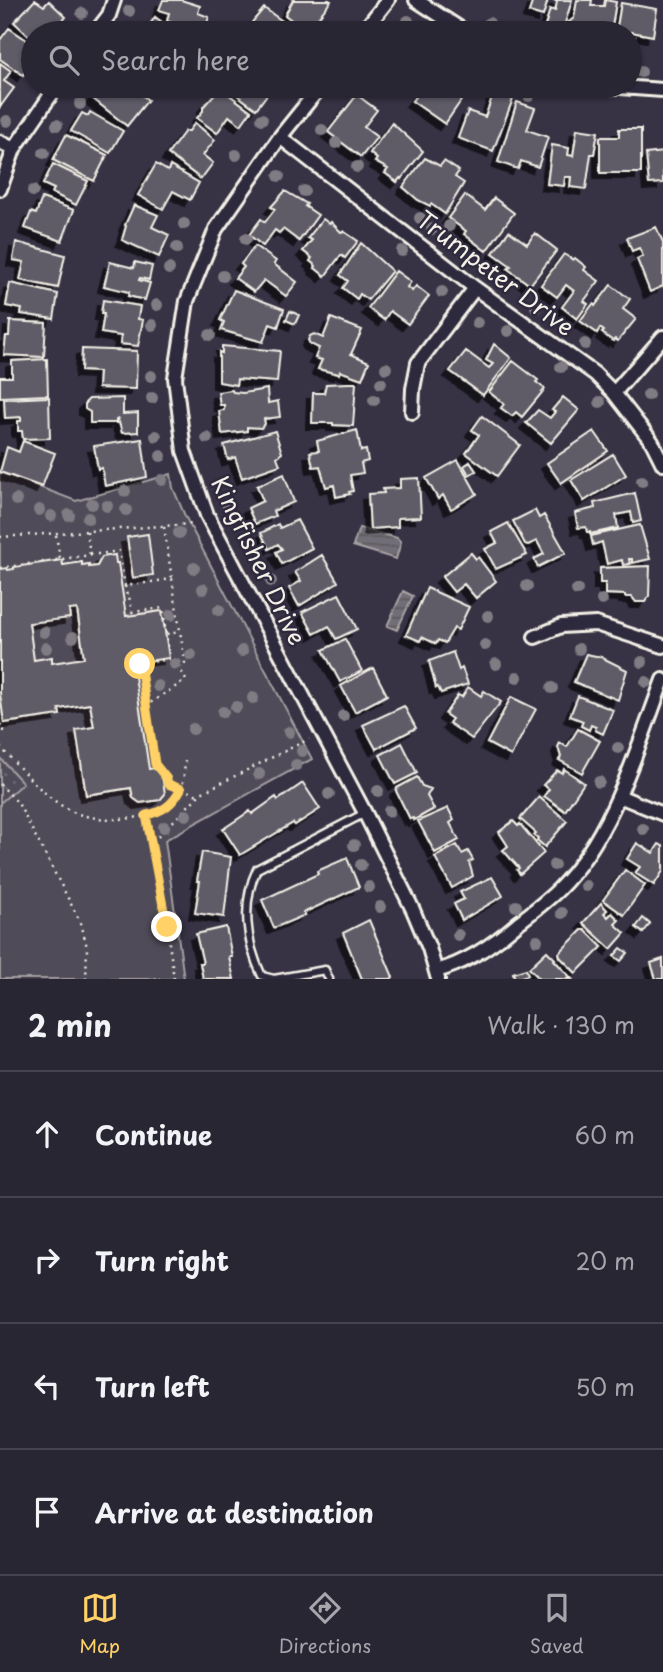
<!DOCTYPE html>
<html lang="en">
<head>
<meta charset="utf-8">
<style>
  :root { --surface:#292633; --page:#35323f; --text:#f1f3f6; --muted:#a5a5ac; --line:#45434e; --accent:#ffd166 }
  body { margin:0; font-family:"Playpen Sans",sans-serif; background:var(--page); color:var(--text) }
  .stop { position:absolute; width:21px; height:21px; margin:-16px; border:5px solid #ffd166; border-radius:50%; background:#fff }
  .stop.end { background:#ffd166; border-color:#fff; box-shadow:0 2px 7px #0008 }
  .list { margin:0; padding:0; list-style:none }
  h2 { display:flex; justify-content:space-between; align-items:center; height:91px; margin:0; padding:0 28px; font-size:30px }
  h2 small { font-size:23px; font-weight:400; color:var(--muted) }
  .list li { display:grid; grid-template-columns:46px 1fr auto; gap:21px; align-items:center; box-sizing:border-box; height:126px; padding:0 28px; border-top:2px solid var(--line) }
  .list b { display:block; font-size:26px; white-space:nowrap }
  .list em { font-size:23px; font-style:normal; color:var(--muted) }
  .icon { flex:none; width:38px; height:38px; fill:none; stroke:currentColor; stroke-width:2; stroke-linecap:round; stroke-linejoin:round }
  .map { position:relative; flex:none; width:663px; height:979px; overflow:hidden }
  .search { position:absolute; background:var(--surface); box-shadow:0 2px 5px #0004; left:21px; right:21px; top:21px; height:77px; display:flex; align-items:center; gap:18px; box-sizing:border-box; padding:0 24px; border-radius:38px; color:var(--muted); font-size:26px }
  .sheet { height:595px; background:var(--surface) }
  nav { display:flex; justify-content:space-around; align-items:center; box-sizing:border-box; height:98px; border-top:2px solid var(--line); background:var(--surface); font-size:19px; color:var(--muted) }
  nav a { display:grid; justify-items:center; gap:4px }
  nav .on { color:var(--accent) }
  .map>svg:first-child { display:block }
</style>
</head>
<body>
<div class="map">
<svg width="663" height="979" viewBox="0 0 663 979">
  <defs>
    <pattern id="garden-dots" width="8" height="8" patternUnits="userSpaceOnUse" patternTransform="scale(1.75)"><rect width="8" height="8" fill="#504b59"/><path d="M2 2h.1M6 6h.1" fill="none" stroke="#6a6571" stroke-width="1.8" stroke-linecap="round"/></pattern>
    <pattern id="water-rules" width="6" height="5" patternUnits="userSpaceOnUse" patternTransform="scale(1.75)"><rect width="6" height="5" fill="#726e77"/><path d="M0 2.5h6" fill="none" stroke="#5b595c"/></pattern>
    <filter id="shadow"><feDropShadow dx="-6" dy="6" stdDeviation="0" flood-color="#0009"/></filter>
  </defs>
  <rect width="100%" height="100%" fill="#373244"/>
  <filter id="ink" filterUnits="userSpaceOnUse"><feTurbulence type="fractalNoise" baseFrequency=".0143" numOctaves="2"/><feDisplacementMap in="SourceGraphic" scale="14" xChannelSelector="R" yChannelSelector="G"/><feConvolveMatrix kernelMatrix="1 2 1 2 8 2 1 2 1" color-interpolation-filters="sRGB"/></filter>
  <g filter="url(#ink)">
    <path fill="#504b59" stroke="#a29ea0" stroke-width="2" d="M0,472L76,501L171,474L173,488L185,516L312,759L165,840L184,979H0Z"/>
    <path fill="url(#garden-dots)" stroke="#a29ea0" stroke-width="2" d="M0,758L23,783L0,803Z"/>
    <path fill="url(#water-rules)" stroke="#a6a2a4" stroke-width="2" d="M359,528L397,538L401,542L396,559L353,546Z
      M403,591L413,596L397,630L387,626Z"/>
    <path fill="#5f5c67" stroke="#f4f1e8" stroke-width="2" fill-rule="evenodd" filter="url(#shadow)" d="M35,0L44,6L49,1L66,17L51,33H33V40L14,22Z
      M163,0H181L200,6L198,13L209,17L204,33L167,21L169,13L159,10Z
      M293,0H329L331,1L307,32L285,15Z
      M533,0H548L543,16L529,12Z
      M554,0H572L562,33H543L550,9L555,11L557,2Z
      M577,0H592L591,6H604L605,0L616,2L611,33H568L569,22L574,18Z
      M621,3L657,9L653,36L631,32L630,37H635L632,54H630V33H616Z
      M264,8L299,33H243Z
      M155,17L177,33H144Z
      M9,28L31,43L23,54L32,61L23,75L0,59V40Z
      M0,63L11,71L4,81L14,88L0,107Z
      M103,86L114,94L120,86H131L148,100L127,126L92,98Z
      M136,86H157L150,95Z
      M225,86H261L269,92L256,109Z
      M423,86H430L442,94L448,86H465L469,89L445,124L412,101Z
      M220,88L251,111L241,125L229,116L217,133L197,118L203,111V107Z
      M494,92L513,99L493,151L458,138L468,111L485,117Z
      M357,95L377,110L364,127L377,137L361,157L328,132Z
      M517,102L535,108L527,130L548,137L538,167L521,161L518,169L498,162Z
      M90,112L123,131L110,153L71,131L82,113L88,116Z
      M195,123L215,140L203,155L213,163L201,179L168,154L185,131H189Z
      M392,123L423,151L401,179L400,178L397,182L385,173L388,169L375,162L377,159L370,153Z
      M577,129L598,132L594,154H591L586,189L570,187L571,177H565L564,186L547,184L552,145L569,148L568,155L573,156Z
      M619,129H641V173H600V137H619Z
      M66,135L107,155L94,181L53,160Z
      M663,152V183L649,184L646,154Z
      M425,158L440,166L444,161L459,171L455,177L464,183L445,214L431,204L430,206L418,200L403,187Z
      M53,164L88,181L76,205L52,193L54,189L43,184Z
      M156,164L168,171L170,166L199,183L190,200L173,191L163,209L138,195Z
      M285,191L307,204L305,206L318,215L299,241L283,229L279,233L275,230L263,246L249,235L261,219L265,222L275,209L271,207Z
      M465,195L485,210L494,198L514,213L486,251L464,234L466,231L448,218Z
      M42,198L74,210L62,241L25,228L31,212L36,214Z
      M134,205L158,215L152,227L169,235L159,257L122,240L126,226L125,225Z
      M323,219L330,224L331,222L341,232L343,231L358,241L345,258L341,255L325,276L315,268L316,266L310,261L312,258L303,251L312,240L308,238Z
      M656,227L663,242V286L650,292L637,259L643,256L639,248L632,251L627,238Z
      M509,231L527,244L535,233L557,250L530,285L508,269L511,266L493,253Z
      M16,242L65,255L58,288L20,280L24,262L13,260Z
      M361,243L392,271L368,300L360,294L357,299L343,288L348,281L340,275Z
      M255,246L276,261L274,264L297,282L286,296L264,280L254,292L235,278L244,267L241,264Z
      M564,254L573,260L575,258L586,267L584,270L599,281L584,301L588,304L577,319L562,307L574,291L566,285L557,297L541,285Z
      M110,262L134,268L135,262L152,266L149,280L140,278L139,280L150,283L145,300L128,296L129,292L104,286Z
      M396,271L411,282L407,287L412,291L416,286L429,296L408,324L390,311L384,320L368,308Z
      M10,283L58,294L54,319L21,314L22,309L6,306Z
      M611,285L630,299L623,309L636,319L618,341L615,339L613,341L602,333L604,331L600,328L597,333L580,321L593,304L595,306Z
      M234,290L284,309L278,327L270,324L263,342L221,330L224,322L220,320Z
      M103,300L140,306L138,319L143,320L138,346L120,344L121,336L101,333L104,314H101Z
      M290,311L299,315L295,324L286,320Z
      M331,318L362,330L351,354L369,362L362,379L340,371L339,374L318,369L322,360L315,358L319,348L310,344L308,340L310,336L314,334L323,338Z
      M10,321L46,323L44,357L4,355L6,336H9Z
      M494,344L511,358L483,395L450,371L466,351L489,368L493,364L486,360Z
      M222,346L280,351L277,382L237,379L236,385L219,382V352L222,353Z
      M82,349L137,351L136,389L98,388L99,372L81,371Z
      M47,359L48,395L0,397V377H12V361Z
      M513,361L538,380L536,382L545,389L522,417L516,412L512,416L501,408L504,404L489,392Z
      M348,383H356L353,426L333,425V423H312L313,393H324L326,384Z
      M267,389L268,403L278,401L280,417L264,419L265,424L261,428L247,427V431L222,434L219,411L224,410V405H220L218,392L232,390L233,392L243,393Z
      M49,397L50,438L23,439L22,431H18V421H21V417L5,418L4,399Z
      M563,397L579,410L551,443L526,423L538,410L550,418L555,412L552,410Z
      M123,398V414L138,413V432L122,433L118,419L116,420V423H90V412L85,409V403L89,399Z
      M482,416L520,445L497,476L466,453L479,435L472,430Z
      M357,430L361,451L366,450L368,461L361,463L363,473L350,475L353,491L349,492L350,494L336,497L334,485L326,487L320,466L313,467L310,452L319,451L317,441Z
      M275,431L282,453L277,457L280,465L242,478L235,457L228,460L224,445Z
      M594,431L608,451L561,483L547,463Z
      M142,439L147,477L105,486L102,468L98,469L94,446Z
      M23,441L55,453L42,487L0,472L7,447L19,452Z
      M613,454L626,475L584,501L571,480Z
      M458,460L477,494L451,509L443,495L438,499L426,478Z
      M470,462L476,471L469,475L464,466Z
      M284,474L294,502L273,511L275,516L255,524L248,508L263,501L257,486Z
      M419,478L421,517L398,518V527L370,529L368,494L384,493L383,489L400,488V479Z
      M635,493L641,521L633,523L631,512L616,515L618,528L590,534V532H587L586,527L578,528L575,513L595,508L594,503Z
      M535,510L539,518L544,515L566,553L538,567L534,559L544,554L537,541L528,545L525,544L513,521Z
      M297,520L312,548L282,564L276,552L282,549L278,544L269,549L261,533L278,524L280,528Z
      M508,523L527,555L496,569L485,549L497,543L491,532Z
      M640,525L650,559L632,563V559H629L630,564L623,565L622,560L607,564L602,542L593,545L591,536Z
      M148,534L153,575L133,578L127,537Z
      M471,553L476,559L478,557L496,581L476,598L464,584L454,592L442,577Z
      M115,555L116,563H118L126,616L162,611L169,658L133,663L149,769L154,768L162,774L165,794L160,800L140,803L133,798L131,788L86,795L76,730L94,727L90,704L59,709L60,715L4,723L0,694V569L7,568L8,570L14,569V567L62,560L63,565L82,562V565L89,564V567L97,566L102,557ZM77,609L84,658L52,663V657L34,660L29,623L70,618L69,610Z
      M322,555L338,582L299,606L289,588L301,581L295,572Z
      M650,566L649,596L645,602H636L632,597H625V595L605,594V583H600V568Z
      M427,588L469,607L458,630L454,628L445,643L438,640L436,644L422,637L420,641L406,635Z
      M339,594L357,629L336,639L329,626L314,634L302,612Z
      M345,639L362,671L340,682L323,650Z
      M453,652L459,670L462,668L468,684L441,693L438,687L436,688L429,661Z
      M586,654L601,657L627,670L618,700L574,682Z
      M373,668L387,695L355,712L341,686Z
      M468,687L481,696L484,691L501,702L472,739L449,723L452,719L445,714L458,695L462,697Z
      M578,696L613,710L603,734L595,730L596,727L591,725L589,730L581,726L583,721L570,716Z
      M511,697L536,709L511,756L487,743Z
      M404,706L416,728L376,749L363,725Z
      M578,729L600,741L582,773L559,760L561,757L558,747L560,743L567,747Z
      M402,743L417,773L395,784L380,755Z
      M564,769L584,783L565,811L544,796L549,789L543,785L557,770L562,773Z
      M417,777L422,786L431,789L427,796L434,809L414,820L413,818L410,819L396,791L397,788Z
      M303,783L320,809L295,825L293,823L240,855L223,829L250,811L252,814L276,797L278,800Z
      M539,797L567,821L545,847L537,840L538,838L534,835L536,833L520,819Z
      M448,808L454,820L450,823L459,840L435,853L418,821Z
      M513,821L518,826L520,824L544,853L520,874L517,870L519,868L503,850L508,846L499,832Z
      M637,843L653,853L659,844L663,846V871L654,885L635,873L640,867L627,859Z
      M457,845L462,854L468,851L473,860L469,862L473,876L452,888L435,857Z
      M202,852L231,857L224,917L195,913L200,881H197Z
      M347,858L359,887L303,913L305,915L274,928L262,900L318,874L317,871Z
      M625,870L645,885L624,915L603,900Z
      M492,877L503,896L462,920L454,904L464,899L460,892Z
      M601,903L607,910L604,913L608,917L612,913L619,920L615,924L625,933L611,949L583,923Z
      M643,918L650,924L643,933L636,927Z
      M369,920L393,977L391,979H362L343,933Z
      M226,927L232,957H229L234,979H203L200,963H203L196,934Z
      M582,930H585L602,947L576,973L560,957L559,953Z
      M621,948L628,953L621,961L614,956Z
      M547,951L555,959L554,960L572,979H540L529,968Z
      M663,959V979H656L651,963Z
      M526,969L528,975L515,979L513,973Z"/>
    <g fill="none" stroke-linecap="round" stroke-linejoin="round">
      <defs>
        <path id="service" d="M329,979L325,970L274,979L262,976C246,943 241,903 257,869L365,813"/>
        <path id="minor" d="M416,0L467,33
          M95,33L109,15L114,0
          M362,33L388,0
          M321,86L280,137L216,229L187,301L175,378L184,451L207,515L365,813L413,910L429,948L438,979
          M606,86L663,90
          M280,137L475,288L595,374L614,393L652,442L663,464
          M0,142L14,149
          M0,189L14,149L57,86
          M614,393L663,337
          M412,412L413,389L418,363L475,288
          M535,637L561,626L596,624L663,646
          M619,796L663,814
          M436,971C467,963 494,944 518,923C532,912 547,901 559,889C612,836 637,749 663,680"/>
      </defs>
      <use href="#service" stroke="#f4f1e8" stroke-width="11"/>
      <use href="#minor" stroke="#f4f1e8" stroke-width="18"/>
      <path stroke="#f4f1e8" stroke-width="2.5" stroke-dasharray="2 5" stroke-linecap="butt" d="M164,527L172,579
        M87,531L90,555
        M56,535L60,559
        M0,537L192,524
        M0,568L119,551L125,586L172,579L185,663L179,667L186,680L147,705C147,718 149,756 156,766C160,773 166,775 168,784L198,795
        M125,586L127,596H129L132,612L163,608L166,634
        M147,705L140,664L170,659L166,634L180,632
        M0,724L4,730L0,734
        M0,747C21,768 41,794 67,809C92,824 159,824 177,797C184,787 184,773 185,761
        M0,784L18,803L81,923L87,947L86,979
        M146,815L151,843
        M174,979L164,906L151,844L201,793L309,739"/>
      <use href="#service" stroke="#2f2a3d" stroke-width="6"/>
      <use href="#minor" stroke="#2f2a3d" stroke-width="12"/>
    </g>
    <g fill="#807b83">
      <circle cx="129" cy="11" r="6"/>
      <circle cx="82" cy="13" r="6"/>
      <circle cx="408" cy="21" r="6"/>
      <circle cx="489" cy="23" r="6"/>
      <circle cx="325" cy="24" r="6"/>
      <circle cx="641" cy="72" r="6"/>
      <circle cx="529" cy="96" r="6"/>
      <circle cx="80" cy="104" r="6"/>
      <circle cx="262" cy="119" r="6"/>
      <circle cx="7" cy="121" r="6"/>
      <circle cx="57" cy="125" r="6"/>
      <circle cx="322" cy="130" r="6"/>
      <circle cx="336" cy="143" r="6"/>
      <circle cx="44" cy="153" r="6"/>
      <circle cx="236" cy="155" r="6"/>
      <circle cx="357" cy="167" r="6"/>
      <circle cx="279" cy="176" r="6"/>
      <circle cx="33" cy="191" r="6"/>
      <circle cx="304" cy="191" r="6"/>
      <circle cx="420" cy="218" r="6"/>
      <circle cx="184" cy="224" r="6"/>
      <circle cx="449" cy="226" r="6"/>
      <circle cx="432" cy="229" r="6"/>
      <circle cx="246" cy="239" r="6"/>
      <circle cx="451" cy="240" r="6"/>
      <circle cx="177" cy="248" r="6"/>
      <circle cx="402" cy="251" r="6"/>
      <circle cx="485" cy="267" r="6"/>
      <circle cx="169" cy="269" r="6"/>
      <circle cx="223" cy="276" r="6"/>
      <circle cx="442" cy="292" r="6"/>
      <circle cx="157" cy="305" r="6"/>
      <circle cx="536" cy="307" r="6"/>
      <circle cx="477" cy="323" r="6"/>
      <circle cx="152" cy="325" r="6"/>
      <circle cx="508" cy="331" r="6"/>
      <circle cx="210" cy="335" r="6"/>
      <circle cx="585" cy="344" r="6"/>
      <circle cx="561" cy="367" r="6"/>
      <circle cx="386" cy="368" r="6"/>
      <circle cx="151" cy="376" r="6"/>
      <circle cx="381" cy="383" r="6"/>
      <circle cx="648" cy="395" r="6"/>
      <circle cx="152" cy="398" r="6"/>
      <circle cx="374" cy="400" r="6"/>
      <circle cx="600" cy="402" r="6"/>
      <circle cx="156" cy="436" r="6"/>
      <circle cx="207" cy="438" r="6"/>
      <circle cx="161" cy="456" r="6"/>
      <circle cx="162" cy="480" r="6"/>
      <circle cx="642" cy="481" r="6"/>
      <circle cx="125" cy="491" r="6"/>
      <circle cx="16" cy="500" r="6"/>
      <circle cx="92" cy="504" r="6"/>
      <circle cx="227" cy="504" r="6"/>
      <circle cx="107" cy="506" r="6"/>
      <circle cx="39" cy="510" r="6"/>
      <circle cx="126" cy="510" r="6"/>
      <circle cx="69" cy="515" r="6"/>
      <circle cx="51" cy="516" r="6"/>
      <circle cx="88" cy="518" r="6"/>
      <circle cx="179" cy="533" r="6"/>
      <circle cx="194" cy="568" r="6"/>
      <circle cx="271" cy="581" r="6"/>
      <circle cx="527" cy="586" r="6"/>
      <circle cx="203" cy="589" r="6"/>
      <circle cx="577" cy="590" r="6"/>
      <circle cx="602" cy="600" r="6"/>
      <circle cx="219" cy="610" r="6"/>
      <circle cx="171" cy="615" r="6"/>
      <circle cx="488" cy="616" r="6"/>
      <circle cx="44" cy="632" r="6"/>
      <circle cx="297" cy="635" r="6"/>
      <circle cx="73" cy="637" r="6"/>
      <circle cx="485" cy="645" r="6"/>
      <circle cx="46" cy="648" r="6"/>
      <circle cx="579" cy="649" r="6"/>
      <circle cx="242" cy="651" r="6"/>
      <circle cx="191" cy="655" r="6"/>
      <circle cx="642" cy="662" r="6"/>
      <circle cx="175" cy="664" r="6"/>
      <circle cx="496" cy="664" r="6"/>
      <circle cx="517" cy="677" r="6"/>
      <circle cx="646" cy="682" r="6"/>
      <circle cx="158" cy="686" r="6"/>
      <circle cx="552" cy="688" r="6"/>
      <circle cx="253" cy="698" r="6"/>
      <circle cx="236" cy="707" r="6"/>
      <circle cx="223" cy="712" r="6"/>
      <circle cx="343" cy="716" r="6"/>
      <circle cx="193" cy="729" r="6"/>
      <circle cx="289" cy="732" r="6"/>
      <circle cx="618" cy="748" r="6"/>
      <circle cx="302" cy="751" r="6"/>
      <circle cx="296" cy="765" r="6"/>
      <circle cx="259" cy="774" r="6"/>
      <circle cx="599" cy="782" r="6"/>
      <circle cx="378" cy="791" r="6"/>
      <circle cx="329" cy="794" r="6"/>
      <circle cx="389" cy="811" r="6"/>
      <circle cx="186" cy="815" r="6"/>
      <circle cx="164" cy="827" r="6"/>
      <circle cx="643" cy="829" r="6"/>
      <circle cx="354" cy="845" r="6"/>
      <circle cx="361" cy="865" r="6"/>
      <circle cx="554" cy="865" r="6"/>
      <circle cx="586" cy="886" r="6"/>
      <circle cx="369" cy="887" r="6"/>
      <circle cx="516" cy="906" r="6"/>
      <circle cx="380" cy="907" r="6"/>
      <circle cx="562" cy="913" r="6"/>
      <circle cx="458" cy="935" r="6"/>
      <circle cx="537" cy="940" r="6"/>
    </g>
  </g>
  <g fill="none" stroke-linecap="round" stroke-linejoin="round" filter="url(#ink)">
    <path stroke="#ffd166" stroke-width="9" d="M140,664L155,764L167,779L168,784L181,789C173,804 163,812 146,815L167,927"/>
  </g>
  <g text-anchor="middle" stroke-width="5" stroke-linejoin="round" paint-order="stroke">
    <g font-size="24" fill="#f4f1e8" stroke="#2f2a3d">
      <text transform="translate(495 274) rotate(37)" y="8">Trumpeter Drive</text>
      <text transform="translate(258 561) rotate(64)" y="8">Kingfisher Drive</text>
    </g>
  </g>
</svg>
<div class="stop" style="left:140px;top:664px"></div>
<div class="stop end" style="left:167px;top:927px"></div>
<div class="search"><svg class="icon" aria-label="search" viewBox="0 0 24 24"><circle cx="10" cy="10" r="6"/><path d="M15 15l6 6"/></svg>Search here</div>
</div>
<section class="sheet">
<h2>2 min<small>Walk · 130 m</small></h2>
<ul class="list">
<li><svg class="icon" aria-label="ahead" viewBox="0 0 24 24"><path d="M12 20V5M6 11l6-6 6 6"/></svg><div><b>Continue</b></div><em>60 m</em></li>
<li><svg class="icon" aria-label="right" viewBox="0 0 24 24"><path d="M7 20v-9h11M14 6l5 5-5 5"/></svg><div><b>Turn right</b></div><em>20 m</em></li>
<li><svg class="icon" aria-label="left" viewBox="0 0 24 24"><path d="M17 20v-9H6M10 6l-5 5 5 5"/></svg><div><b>Turn left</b></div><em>50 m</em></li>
<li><svg class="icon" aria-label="arrive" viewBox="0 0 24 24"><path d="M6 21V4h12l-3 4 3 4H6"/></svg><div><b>Arrive at destination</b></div></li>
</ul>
</section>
<nav>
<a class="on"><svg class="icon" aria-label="map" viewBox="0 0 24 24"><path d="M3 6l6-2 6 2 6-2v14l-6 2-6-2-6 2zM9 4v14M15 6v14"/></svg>Map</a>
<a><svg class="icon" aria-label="directions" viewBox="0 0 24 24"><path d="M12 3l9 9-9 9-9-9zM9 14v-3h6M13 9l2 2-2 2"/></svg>Directions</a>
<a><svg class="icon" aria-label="saved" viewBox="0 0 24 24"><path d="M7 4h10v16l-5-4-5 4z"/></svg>Saved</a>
</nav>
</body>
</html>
